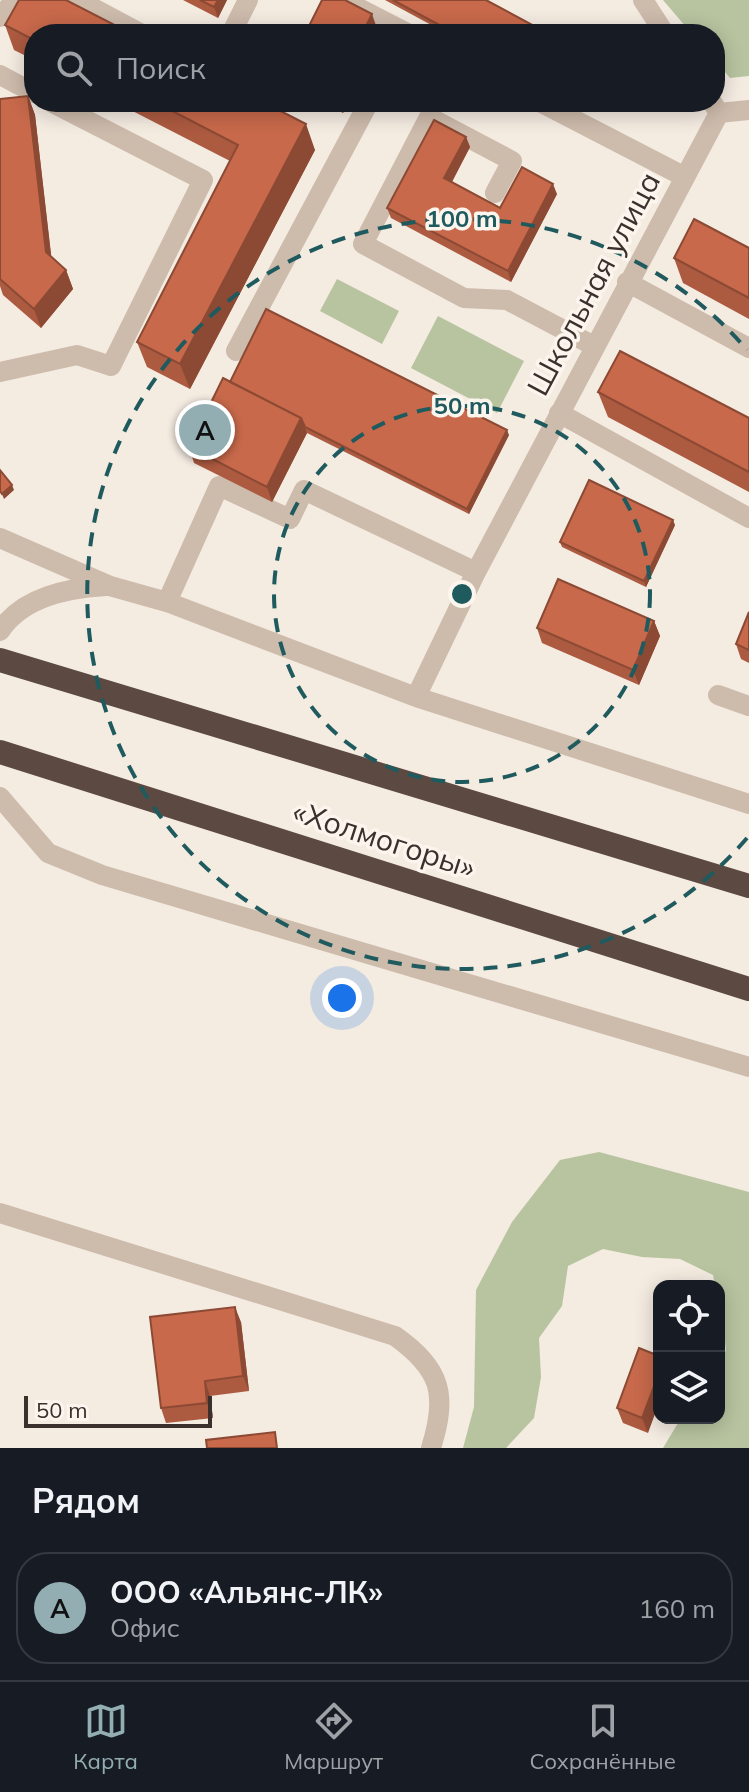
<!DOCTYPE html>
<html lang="ru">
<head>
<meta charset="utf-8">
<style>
  :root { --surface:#171b24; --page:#20242c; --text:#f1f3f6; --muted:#9ea1a6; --line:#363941; --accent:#92aeb2 }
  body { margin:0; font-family:Mulish,sans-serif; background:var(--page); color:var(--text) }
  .controls { position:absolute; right:24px; bottom:24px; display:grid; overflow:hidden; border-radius:16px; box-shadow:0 4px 20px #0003 }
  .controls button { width:72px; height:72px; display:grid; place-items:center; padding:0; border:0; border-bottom:2px solid var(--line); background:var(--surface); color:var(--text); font:40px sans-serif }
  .scale { position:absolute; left:24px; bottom:20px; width:188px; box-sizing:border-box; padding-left:8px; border:4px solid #3b302b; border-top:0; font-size:22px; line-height:28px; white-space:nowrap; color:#3b302b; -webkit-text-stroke:6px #fbf5ee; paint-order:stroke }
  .you { position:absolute; left:342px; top:998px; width:28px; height:28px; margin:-20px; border:6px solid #fff; border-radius:50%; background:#1a73e8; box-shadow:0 0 0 12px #1a73e833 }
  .badge { display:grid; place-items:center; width:52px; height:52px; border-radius:50%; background:var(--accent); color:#111; font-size:26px; font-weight:700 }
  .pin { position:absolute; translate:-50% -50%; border:4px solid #fff; box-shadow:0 2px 8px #0006 }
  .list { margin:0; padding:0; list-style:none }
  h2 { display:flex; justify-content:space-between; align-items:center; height:104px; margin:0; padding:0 32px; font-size:34px }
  h2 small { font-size:26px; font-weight:400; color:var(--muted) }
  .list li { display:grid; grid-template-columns:52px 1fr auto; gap:24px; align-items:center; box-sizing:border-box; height:112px; margin:0 16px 16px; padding:0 16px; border:2px solid var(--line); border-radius:32px }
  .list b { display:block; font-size:30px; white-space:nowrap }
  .list p { margin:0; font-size:26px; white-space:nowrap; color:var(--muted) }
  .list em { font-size:26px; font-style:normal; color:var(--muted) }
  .icon { flex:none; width:44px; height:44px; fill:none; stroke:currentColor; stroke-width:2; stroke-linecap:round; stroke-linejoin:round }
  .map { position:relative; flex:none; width:749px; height:1448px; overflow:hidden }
  .search { position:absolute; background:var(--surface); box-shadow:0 4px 20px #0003; left:24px; right:24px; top:24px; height:88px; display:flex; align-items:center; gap:20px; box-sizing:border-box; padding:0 28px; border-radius:32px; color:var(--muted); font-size:30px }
  .sheet { height:232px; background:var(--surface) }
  nav { display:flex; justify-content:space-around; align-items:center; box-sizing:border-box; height:112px; border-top:2px solid var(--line); background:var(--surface); font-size:22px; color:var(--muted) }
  nav a { display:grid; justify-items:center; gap:4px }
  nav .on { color:var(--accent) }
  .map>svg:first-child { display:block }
</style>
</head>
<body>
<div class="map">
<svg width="749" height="1448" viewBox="0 0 749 1448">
  <rect width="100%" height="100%" fill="#f4ebe1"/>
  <path fill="#b8c4a0" d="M663,0H749V76L730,78L715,60V34H692Z
    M337,279L399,311L382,344L320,311Z
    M438,316L524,361L497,413L411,368Z
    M599,1152L749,1192V1448H663L681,1418H719V1365L726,1350L719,1286H715L713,1275L680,1259L642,1257L603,1249L568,1266L562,1306L539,1338L541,1377L534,1418L506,1448H463L474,1407L476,1290L512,1222L560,1160Z"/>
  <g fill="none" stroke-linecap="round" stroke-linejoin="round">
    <path stroke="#cdbbac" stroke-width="20" d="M78,0L142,34
      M343,0L409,34
      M643,0L665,34
      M0,17L15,0
      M231,34L248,0
      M0,75L34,93
      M540,102L685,177
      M712,102L719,113L749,110
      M495,193L512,161L429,117L363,244L464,298L507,300L594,346
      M627,282L749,348
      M236,351L369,102
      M0,372L77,355L111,366L203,180L51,102
      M559,413L749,518
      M0,538L110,586L167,602L416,697L749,804
      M167,602L219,486L290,519L304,490L476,572
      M0,631C23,596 69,588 106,586
      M718,695L749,706
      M416,697L476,572L719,113
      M0,797L48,853L102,875L749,1067
      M0,1213L395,1336C441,1369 448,1394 431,1448"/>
    <path stroke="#5c4a42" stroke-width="24" d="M0,660L749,886
      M0,752L749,989"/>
  </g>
  <path fill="#ac5a40" d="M183,0H227L218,18Z
    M385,0H486L549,34H448Z
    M5,25L34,34V60L14,50Z
    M28,96L35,115L51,256L66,270L73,289L41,328L3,295L0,286V99Z
    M115,102H263L315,150L190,389L147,367L137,342L230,161Z
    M322,102H349L343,113Z
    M466,137L470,147L452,182L500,208L557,194L511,282L391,218L387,208Z
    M749,248V319L683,283L674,258Z
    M230,382L509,435L469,514L307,433L272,502L194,463L189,447Z
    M598,392L749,418V492L608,417Z
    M675,525L646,587L562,547L560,542Z
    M749,612V663L741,659L736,644Z
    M654,621L660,636L639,685L542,643L537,628Z
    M241,1322L249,1391L210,1396L213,1418L166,1423L161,1408Z
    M639,1348L648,1433L623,1423L617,1408Z"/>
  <path fill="#8c4a34" d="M218,0H227L218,18L214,7Z
    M372,14L379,34H362Z
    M28,96L35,115L53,271L46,252Z
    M339,102H349L343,113Z
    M306,124L315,150L190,389L180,364Z
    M466,137L470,147L448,189L444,178Z
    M553,184L557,194L511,282L508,271Z
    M66,270L73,289L41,328L34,309Z
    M301,418L307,433L272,502L267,487Z
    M507,430L509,435L469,514L467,509Z
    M12,485L14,490L4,499L2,494Z
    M673,520L675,525L646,587L644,581Z
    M654,621L660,636L639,685L633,670Z
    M235,1307L241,1322L249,1391L243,1376Z
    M659,1373V1403L648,1433L642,1418Z
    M205,1381L210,1396L213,1418L207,1403Z"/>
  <path fill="#c8694b" stroke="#8c4a34" stroke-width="2" d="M19,0H66L132,34H34V40L5,25Z
    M200,0H218L214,7Z
    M322,0H345L372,14L362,34H305Z
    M393,0H486L549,34H456Z
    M28,96L46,252L66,270L34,309L0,279V99Z
    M155,102H263L306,124L180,364L137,342L238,145Z
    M434,120L466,137L444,178L500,208L522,167L553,184L508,271L387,208Z
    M694,219L749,248V298L674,258Z
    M266,309L507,430L467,509L305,427L301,418L230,382Z
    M620,351L749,418V472L598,392Z
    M223,378L301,418L267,487L189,447Z
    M0,470L12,485L2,494L0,491Z
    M589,480L673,520L644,581L560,542Z
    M558,579L654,621L633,670L537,628Z
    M749,612V650L736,644Z
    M235,1307L243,1376L205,1381L207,1403L161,1408L150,1317Z
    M639,1348L659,1356V1373L642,1418L617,1408Z
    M275,1432L277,1448H207L206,1440Z"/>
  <g fill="none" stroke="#1f5a5e" stroke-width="4" stroke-dasharray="14 10">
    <circle cx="462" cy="594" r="188"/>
    <path d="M747 838A375 375 0 1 1 747 350"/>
  </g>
  <g text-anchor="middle" stroke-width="7" stroke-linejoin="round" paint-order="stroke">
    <g font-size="30" fill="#3b302b" stroke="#fbf5ee">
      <text transform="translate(594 284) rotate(-62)" y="10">Школьная улица</text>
      <text transform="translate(384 840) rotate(18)" y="10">«Холмогоры»</text>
    </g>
  </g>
  <circle cx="462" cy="594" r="12" fill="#1f5a5e" stroke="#fbf5ee" stroke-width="4"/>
  <g font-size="24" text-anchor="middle" font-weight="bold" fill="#1f5a5e" stroke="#fbf5ee" stroke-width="7" stroke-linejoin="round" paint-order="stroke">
    <text x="462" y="227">100 m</text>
    <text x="462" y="414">50 m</text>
  </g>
</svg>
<div class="controls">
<button><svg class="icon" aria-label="locate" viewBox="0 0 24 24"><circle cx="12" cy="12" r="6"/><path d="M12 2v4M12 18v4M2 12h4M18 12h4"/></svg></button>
<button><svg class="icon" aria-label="layers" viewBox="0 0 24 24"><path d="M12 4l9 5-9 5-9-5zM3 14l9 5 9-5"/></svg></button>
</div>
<div class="scale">50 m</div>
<div class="you"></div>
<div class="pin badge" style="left:205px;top:430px">A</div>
<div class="search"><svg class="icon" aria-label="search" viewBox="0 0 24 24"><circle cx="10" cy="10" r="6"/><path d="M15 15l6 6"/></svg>Поиск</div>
</div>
<section class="sheet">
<h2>Рядом<small></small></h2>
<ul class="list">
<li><span class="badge">A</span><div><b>ООО «Альянс-ЛК»</b><p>Офис</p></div><em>160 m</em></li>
</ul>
</section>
<nav>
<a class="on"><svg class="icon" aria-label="map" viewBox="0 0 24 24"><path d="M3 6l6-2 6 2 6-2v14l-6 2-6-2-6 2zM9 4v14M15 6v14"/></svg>Карта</a>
<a><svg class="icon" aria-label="directions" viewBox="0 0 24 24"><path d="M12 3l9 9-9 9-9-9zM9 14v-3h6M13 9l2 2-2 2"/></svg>Маршрут</a>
<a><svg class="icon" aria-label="saved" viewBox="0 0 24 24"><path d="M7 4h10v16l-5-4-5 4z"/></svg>Сохранённые</a>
</nav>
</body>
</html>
